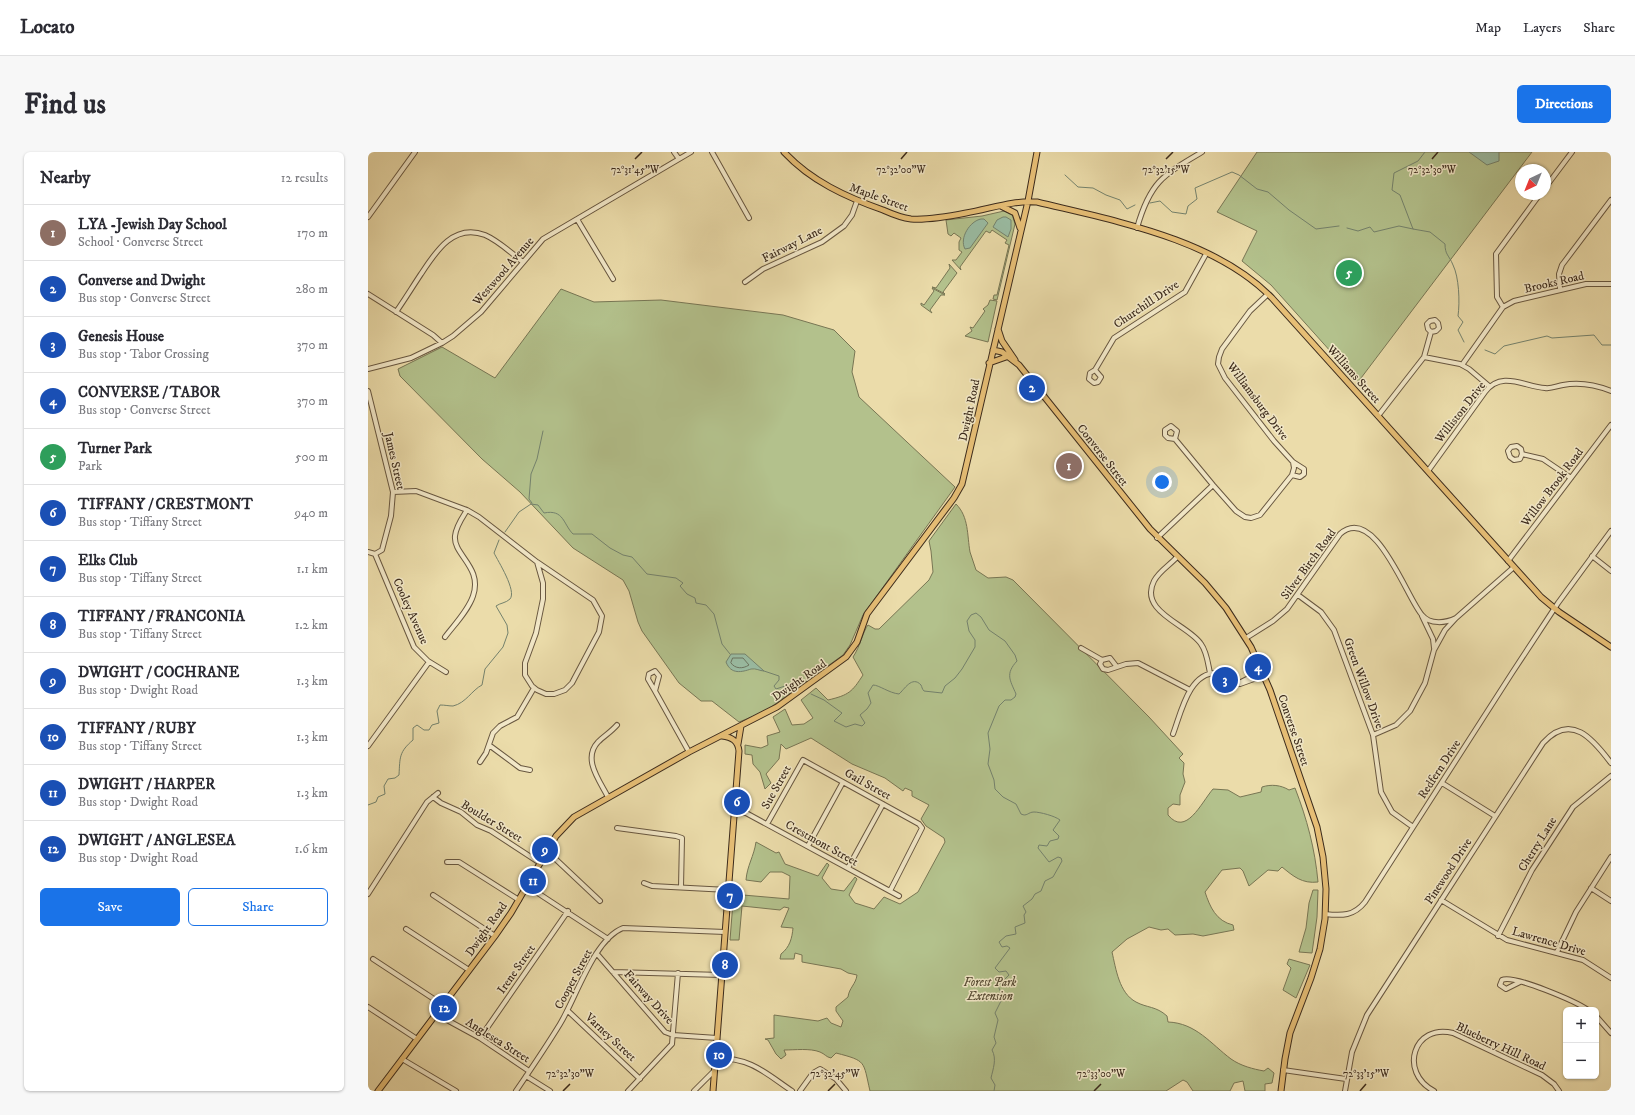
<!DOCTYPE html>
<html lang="en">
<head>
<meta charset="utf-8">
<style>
  :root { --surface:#fff; --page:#f7f7f7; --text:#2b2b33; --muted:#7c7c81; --line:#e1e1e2; --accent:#1a73e8 }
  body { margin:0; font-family:"IM FELL DW Pica",serif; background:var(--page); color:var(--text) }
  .controls { position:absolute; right:12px; bottom:12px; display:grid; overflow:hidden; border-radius:6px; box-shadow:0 1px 3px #0004 }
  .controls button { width:36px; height:36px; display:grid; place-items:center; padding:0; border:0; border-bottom:1px solid var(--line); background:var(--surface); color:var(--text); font:20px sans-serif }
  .compass { position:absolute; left:1147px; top:12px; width:36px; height:36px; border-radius:50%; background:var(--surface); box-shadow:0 1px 3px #0004; rotate:223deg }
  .you { position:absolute; left:794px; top:330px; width:14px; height:14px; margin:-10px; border:3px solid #fff; border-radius:50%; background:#1a73e8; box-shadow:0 0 0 6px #1a73e833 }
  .badge { display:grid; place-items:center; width:26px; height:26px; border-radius:50%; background:var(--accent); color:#fff; font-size:13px; font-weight:700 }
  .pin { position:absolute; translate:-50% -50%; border:2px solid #fff; box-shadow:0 1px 4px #0006 }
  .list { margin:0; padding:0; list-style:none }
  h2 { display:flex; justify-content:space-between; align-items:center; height:52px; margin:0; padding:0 16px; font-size:17px }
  h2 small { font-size:13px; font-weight:400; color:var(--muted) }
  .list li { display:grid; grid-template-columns:26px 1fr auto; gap:12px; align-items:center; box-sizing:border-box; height:56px; padding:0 16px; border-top:1px solid var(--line) }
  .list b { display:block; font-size:15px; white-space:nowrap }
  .list p { margin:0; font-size:13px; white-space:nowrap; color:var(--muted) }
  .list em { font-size:13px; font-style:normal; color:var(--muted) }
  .actions { display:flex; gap:8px; padding:12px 16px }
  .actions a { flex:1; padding:9px 0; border:1px solid var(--accent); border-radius:6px; text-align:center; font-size:14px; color:var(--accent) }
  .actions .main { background:var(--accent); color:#fff }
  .map { position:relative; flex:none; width:1243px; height:939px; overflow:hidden; border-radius:6px }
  header { display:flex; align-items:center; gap:24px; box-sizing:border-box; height:56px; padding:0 20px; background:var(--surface); border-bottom:1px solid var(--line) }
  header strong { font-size:19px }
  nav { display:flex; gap:22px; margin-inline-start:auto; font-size:14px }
  .intro { display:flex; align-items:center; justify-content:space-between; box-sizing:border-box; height:96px; padding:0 24px }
  h1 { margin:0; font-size:28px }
  .button { padding:10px 18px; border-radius:6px; background:var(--accent); color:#fff; font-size:14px; font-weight:700 }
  main { display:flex; gap:24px; padding:0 24px }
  aside { flex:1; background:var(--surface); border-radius:6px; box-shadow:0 1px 3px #0004 }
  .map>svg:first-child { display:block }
</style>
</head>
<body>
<header>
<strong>Locato</strong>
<nav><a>Map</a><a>Layers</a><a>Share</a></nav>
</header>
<div class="intro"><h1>Find us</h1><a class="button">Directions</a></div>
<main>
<aside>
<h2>Nearby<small>12 results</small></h2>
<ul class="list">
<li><span class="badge" style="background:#8d6e63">1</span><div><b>LYA -Jewish Day School</b><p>School · Converse Street</p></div><em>170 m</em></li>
<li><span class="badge" style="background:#1a4fb4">2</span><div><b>Converse and Dwight</b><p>Bus stop · Converse Street</p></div><em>280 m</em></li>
<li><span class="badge" style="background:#1a4fb4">3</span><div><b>Genesis House</b><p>Bus stop · Tabor Crossing</p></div><em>370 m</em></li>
<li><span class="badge" style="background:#1a4fb4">4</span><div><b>CONVERSE / TABOR</b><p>Bus stop · Converse Street</p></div><em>370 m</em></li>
<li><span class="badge" style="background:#2e9e5b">5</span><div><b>Turner Park</b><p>Park</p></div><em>500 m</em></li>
<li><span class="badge" style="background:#1a4fb4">6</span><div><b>TIFFANY / CRESTMONT</b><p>Bus stop · Tiffany Street</p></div><em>940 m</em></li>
<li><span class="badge" style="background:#1a4fb4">7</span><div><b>Elks Club</b><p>Bus stop · Tiffany Street</p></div><em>1.1 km</em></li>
<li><span class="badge" style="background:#1a4fb4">8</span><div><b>TIFFANY / FRANCONIA</b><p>Bus stop · Tiffany Street</p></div><em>1.2 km</em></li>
<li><span class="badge" style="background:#1a4fb4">9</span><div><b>DWIGHT / COCHRANE</b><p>Bus stop · Dwight Road</p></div><em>1.3 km</em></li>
<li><span class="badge" style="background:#1a4fb4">10</span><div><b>TIFFANY / RUBY</b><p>Bus stop · Tiffany Street</p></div><em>1.3 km</em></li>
<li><span class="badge" style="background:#1a4fb4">11</span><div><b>DWIGHT / HARPER</b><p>Bus stop · Dwight Road</p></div><em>1.3 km</em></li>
<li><span class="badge" style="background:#1a4fb4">12</span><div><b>DWIGHT / ANGLESEA</b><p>Bus stop · Dwight Road</p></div><em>1.6 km</em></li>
</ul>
<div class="actions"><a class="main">Save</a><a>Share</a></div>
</aside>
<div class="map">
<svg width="1243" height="939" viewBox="0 0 1243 939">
  <rect width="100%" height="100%" fill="#ebdcaa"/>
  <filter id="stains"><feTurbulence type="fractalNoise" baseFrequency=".005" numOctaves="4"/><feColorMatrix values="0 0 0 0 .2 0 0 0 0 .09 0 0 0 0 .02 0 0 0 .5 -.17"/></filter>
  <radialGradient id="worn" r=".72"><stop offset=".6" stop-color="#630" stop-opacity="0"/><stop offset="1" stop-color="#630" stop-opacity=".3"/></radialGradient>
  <path fill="#b3c18c" stroke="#787654" d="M889,0H1164L990,230L903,133L874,109L889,79L849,60Z
    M636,59L644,62L647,72L629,148L625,147L626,143H629L641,93L637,91L639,88L624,78L622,81L618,79L592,115L593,118L584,108H588L594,100L591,98V90L593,86L586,81L583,84L580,82L578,68L614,64Z
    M581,112L589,121L575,140L577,142L564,135L568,136L582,116Z
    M564,136L577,143H573L562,158L564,161L553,153V151L556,153L566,139Z
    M193,137L226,150L293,148L415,163L466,178L487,199L484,220L491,245L587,335L495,463L482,493L475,503L396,560L371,570L344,549H333L311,531L274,479L270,470L261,439L255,428L205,396L152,340L114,307L32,224L30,217L74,195L127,226Z
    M622,148L629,149L620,190L597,184L604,179L602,175L605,176L617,159L615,157L620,153Z
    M588,352C601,365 599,383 602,400C604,406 606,412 608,418L620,426L638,425L645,428L781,565L815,602L811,606L816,611L815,622L817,630L812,643V653L805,652L800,656V663C818,685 833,651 845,637L860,638L872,645L893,640L894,635C903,632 913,633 921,638L927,636C939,667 947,697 950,730C934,732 925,724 914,715L910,719L900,718L881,734L875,719L872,716L854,718L837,740C842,755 848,769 865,773L866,778L835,784L825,782L807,783L800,777L793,778L781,775L759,787L744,800C748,817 751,841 768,850C779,856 788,854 799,864L800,870C828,871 843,892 863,907C873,914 885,917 896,919L900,916L906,921L904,931L897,932V939H877L875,929L866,931L862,939H825L819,930L815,928L798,939H502C495,909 499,909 468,901L463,906C458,905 457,902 452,900C442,896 427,898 416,898L418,903L413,907L408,902L400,888L397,887L406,886V863L450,869L459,866L463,871L473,875L475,869L468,859V855L480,845C481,836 488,832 489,823L480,821L473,817L434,810V803L427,801L426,807H412L413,802C422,795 424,786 425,776L413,775L421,756L416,755L412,758L374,754L371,788H362L365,750L375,743L421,747L422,724L414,720H402L393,730L378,728C379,714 386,704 388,690L408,701L411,700L417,712L450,724L459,711L461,713L454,726L463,737L476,739L487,725L489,727L481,743L487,751L506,757L516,745L532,752L550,740L577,690L576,686L558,674L553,667L561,653L544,644V639L537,636L535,639L517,626L484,612L443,586L418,597L413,592L411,607L398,622L403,631L397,637L392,620L385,612L384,603L377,602V593L393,596L400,593L399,584L412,580L405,565L417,557L424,573L436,572L445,566L433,548L448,536L460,548C481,543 484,540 495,523L485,505C492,495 495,479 500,473L507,477H511L561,428L565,420L563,399L561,389Z
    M945,738H950L949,765L944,801L931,800L938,776L941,751Z
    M921,807L942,813L928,846L915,838L923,816L919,812Z"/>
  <path fill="#9abca3" stroke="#74826d" d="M1101,0H1131V9L1119,13Z
    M635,65H638L643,68V77L640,85L625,75L629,68Z
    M613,67H616L620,71L602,96L597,97C591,86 602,69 613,67Z
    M363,502H377L396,519C392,519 388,516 383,517C374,520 363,523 358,510Z"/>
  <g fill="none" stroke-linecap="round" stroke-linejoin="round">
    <path stroke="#6b7460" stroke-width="1" d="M365,506H375L381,513C375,517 367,517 363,511Z"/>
    <path stroke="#74826d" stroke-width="1" d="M1057,0L1050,9L1026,21L1024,38L1032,43L1045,77L1062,80L1077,92C1077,103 1081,103 1085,113C1091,125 1092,150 1090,164L1095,170L1090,178L1096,190
      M697,23L710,35L725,36L738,43L752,48L759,57L767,53
      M782,51L792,49L804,60L818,62L820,54L829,47L827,36L864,20L871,23L889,37L900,40L921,58L948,77L971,74
      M979,76L990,79L1002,75L1006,80L1031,74L1045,77
      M1117,198L1127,202L1136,194L1179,184L1184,186L1226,183L1234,193H1243
      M164,351L161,347L163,322L169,307L175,279
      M137,380L151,360L163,352L170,353L176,361C196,357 195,372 205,382H224L242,396L255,403L264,405L279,422L308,426L315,431L312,434L319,442L327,446L328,451L338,453L346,462L354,492L362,502
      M396,519L411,524V528L406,534L408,537L420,533L428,536L433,535
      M443,542L456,548L474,561L466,569L478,575L487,572L494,574L497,571L492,563L499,557L503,551L500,541L505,533C511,533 521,541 531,542C536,538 544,523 553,533C554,535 554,537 556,539L574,541L577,534L587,526L594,517L607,495V488L601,479L599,469L603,463L608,461L613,465L621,478L637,489L647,503L649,509C637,522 642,528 648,542L647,545L643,548H637L631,554L620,581L622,597L620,612L626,628L627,637L635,645L648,652L653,662C659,665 660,660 666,660C672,660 687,664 692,668L685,678L691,684L690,687L682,689L679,694L671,693L670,696L681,710L690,705L693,706L694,709L685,725L677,729L673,739L667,742L664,747L655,754L658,760L656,763L657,771L647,775L648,782L638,784L631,790L634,795L639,794L642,796L627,816L631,820L638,819L641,823L630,834L635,845L627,861L630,868L626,885L628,891L624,898C629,907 625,917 623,926L627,933L626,939
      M0,653L8,650L10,645L17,642L16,634L20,627L27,626L31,623C32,605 31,600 45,588V576L49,573L56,578H61L64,573L71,571L69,559L72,553C77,553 81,554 85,554C98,551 104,538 114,533L117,517L135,495L140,481L139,473L128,454C132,451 138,451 142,447C149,439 130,409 126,401L131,388"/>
    <defs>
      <path id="minor" d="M306,0L311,7
        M344,0L381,66
        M1177,36L1204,0
        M0,65L47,0
        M209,67L245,127
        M769,76C782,30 795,23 834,0
        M377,130L395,117L454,90L476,74L484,63L489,49
        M1192,138L1191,122L1194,113L1243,48
        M0,142L65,183L74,191
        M1135,155L1146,149L1218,132H1243
        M28,160C37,147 45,134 53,122C68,99 86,71 117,83C131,89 143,101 155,110
        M1056,205L1092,212L1101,217L1121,234
        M1094,213L1135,155L1129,145L1128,102L1172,42
        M0,217L43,206L74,191L85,184L113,160L175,87L323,0
        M727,218L733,225L730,230L726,231L721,227L722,221L727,218L746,186L817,140L838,102
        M0,239L25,340L23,364L14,398L7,402
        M1010,264L1056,205L1063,180L1068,179L1071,176L1070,171L1067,168L1062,169L1059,172L1060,177L1063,180
        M807,287L800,286L797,283V278L803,274L809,279L807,287L845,333L868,359L877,365L883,366L892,363L924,323L932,325L936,322V317L925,310L906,289L857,226L850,212L851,205L854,197L882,159L900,142
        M1154,302L1153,297L1149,294L1143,295L1140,299L1142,305L1146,308L1152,307L1154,302L1175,307L1203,326
        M1060,319L1117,240C1134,218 1157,235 1177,236C1183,237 1189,234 1195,233C1211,230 1228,233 1243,239
        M924,323L926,316L925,310
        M25,340L48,339L99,358L111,365L169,410L175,431V447L168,481L157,511V523L164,534L169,538L178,542H186L197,538L204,531L231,480L234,464L225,448L169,410
        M789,386L845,333
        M0,400L7,402L46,495L60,509L78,520
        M1224,404L1243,419
        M809,405C802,413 791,419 786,429C770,460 821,473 833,492C839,500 840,512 842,521
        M1140,409L1243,273
        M930,443L953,460L966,478L1005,583L1013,640L1024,660L1045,675
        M1054,464L1065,487L1066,496
        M77,485C86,473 100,459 105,444C115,415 85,403 87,384C88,374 94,366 99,358
        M878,486L905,469L919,457L972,382C1007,351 1039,447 1054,463C1062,473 1078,471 1088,466
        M713,496L734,508L732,512L735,517L740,518L749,515L742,506L734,508
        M749,515L758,512L770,511L822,538
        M872,532L897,523
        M867,533L895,519
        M287,539L280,527L281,522L287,519L291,524L287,539L321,600
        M805,582C813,561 821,519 850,521C859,522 864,526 867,533
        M1005,583L1028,573L1042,559L1057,531L1066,498L1077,478L1088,466L1146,415
        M121,593L152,616L162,618
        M0,594L61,510
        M112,610L118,601L125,581L132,574L149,565L166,536
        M1074,631L1127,664
        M65,645L73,651L93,660L109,673L123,679L172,711
        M240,645C232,629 214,607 230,590C236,584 243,580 249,573
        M366,659L378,661L531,744
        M399,672L435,608L551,672L554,676L522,739
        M249,676L308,684L314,686L313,735
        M440,694L475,630
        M179,699L232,749
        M79,710H91L151,748
        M480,716L515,652
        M276,731L284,734L360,738
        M159,734L240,787
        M1223,736L1243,749
        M0,742L59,650L70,641
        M65,743L127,784
        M1073,748L1139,788L1215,808L1243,826
        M957,762C974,764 986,764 997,750L1144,521L1190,451L1243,379
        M38,777L101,818
        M1130,784L1164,718L1205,655L1243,624
        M1189,800L1208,760L1243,705
        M230,803L297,880L305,883L349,886
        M5,807L75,853
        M245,820L354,823
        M1152,830L1138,837L1132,833L1134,828C1145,822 1209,850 1220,858
        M0,855L49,887
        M200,859L272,927
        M68,862L112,886L161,919
        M1228,864L1243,881
        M112,886L200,759
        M348,906C383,906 396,920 424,939
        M34,907L88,939
        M915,918L978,927
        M158,924L182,939
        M148,939C163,917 178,895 192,872C208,846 226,787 255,776L357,780
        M260,939L304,892L310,821
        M326,939L347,918
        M432,939L445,921L452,917L468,927L478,939
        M977,939L984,900L999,863L1175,591C1203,560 1225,587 1243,611
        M1066,939C1030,920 1046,871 1085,881L1174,923L1186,932L1191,939"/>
      <path id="major" d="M416,0C443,29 478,45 515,58C524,62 534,66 543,67C557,68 583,64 598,61C622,57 645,48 669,50C747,69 847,87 904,146L1173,445L1191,460L1243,495
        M633,54L647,61L652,76
        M630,177L634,189L647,208
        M625,198L634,200L651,213L782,377L837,431L858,456L883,495L902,538L949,675L955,705L958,737L957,767L952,797L943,826L922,881L917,907L913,939
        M621,211L641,204
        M370,592L373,574
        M10,939L127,784L143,761L188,684L206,665L321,600L409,555L478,505L489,490L499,462L586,346L594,332L660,49L669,0
        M345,939L371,599C370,589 364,585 354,584"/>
    </defs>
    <use href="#minor" stroke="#685740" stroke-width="6"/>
    <use href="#major" stroke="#3c2b1c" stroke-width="7"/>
    <use href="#minor" stroke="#f2e8c8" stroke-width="4"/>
    <use href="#major" stroke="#e6be75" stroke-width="5"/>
  </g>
  <path fill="none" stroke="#3c2b1c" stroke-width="1.5" d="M267,7L274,0M533,7L539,0M798,7L805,0M1064,7L1070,0M195,939L202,932M460,939L467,932M726,939L733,932M992,939L998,932"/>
  <g text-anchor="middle" stroke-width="3" stroke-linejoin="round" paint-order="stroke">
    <g font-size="12" fill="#3c2b1c" stroke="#f2e8c8">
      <text transform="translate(511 45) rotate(20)" y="4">Maple Street</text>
      <text transform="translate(424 92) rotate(-27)" y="4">Fairway Lane</text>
      <text transform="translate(135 119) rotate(-49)" y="4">Westwood Avenue</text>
      <text transform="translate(1186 130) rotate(-13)" y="4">Brooks Road</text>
      <text transform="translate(778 152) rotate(-34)" y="4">Churchill Drive</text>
      <text transform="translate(986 222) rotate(48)" y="4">Williams Street</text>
      <text transform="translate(890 249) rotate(53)" y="4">Williamsburg Drive</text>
      <text transform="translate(601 258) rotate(-78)" y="4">Dwight Road</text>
      <text transform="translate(1092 260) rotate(-52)" y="4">Williston Drive</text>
      <text transform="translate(735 303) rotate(52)" y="4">Converse Street</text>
      <text transform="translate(27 309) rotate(77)" y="4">James Street</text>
      <text transform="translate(1184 335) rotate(-53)" y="4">Willow Brook Road</text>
      <text transform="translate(940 412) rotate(-54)" y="4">Silver Birch Road</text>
      <text transform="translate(43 459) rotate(66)" y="4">Cooley Avenue</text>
      <text transform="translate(431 528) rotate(-35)" y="4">Dwight Road</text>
      <text transform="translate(996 531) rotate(70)" y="4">Green Willow Drive</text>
      <text transform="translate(926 578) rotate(71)" y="4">Converse Street</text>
      <text transform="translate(1071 617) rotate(-57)" y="4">Redfern Drive</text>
      <text transform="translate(500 632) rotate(29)" y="4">Gail Street</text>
      <text transform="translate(408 635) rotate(-61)" y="4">Sue Street</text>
      <text transform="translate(124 669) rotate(31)" y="4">Boulder Street</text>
      <text transform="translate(454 691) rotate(29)" y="4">Crestmont Street</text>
      <text transform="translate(1169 692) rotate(-58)" y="4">Cherry Lane</text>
      <text transform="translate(1080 719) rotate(-57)" y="4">Pinewood Drive</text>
      <text transform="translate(118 777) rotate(-55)" y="4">Dwight Road</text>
      <text transform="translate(1181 789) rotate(16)" y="4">Lawrence Drive</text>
      <text transform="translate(148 817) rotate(-55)" y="4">Irene Street</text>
      <text transform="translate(205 827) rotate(-62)" y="4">Cooper Street</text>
      <text transform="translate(281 845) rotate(48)" y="4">Fairway Drive</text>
      <text transform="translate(243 885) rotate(43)" y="4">Varney Street</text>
      <text transform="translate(130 888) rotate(32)" y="4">Anglesea Street</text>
      <text transform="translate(1133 894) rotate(25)" y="4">Blueberry Hill Road</text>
    </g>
    <g font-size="12" font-style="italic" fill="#544932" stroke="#f2e8c8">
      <text x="622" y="834">Forest Park<tspan x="622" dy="14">Extension</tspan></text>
    </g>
  </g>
  <g font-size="10" text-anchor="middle" fill="#3c2b1c" stroke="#f2e8c8" stroke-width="3" stroke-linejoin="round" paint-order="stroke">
    <text x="267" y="21">72°31'45"W</text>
    <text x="533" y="21">72°32'00"W</text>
    <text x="798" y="21">72°32'15"W</text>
    <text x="1064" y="21">72°32'30"W</text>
    <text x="202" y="925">72°32'30"W</text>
    <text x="467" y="925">72°32'45"W</text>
    <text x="733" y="925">72°33'00"W</text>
    <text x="998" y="925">72°33'15"W</text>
  </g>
  <rect width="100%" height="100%" filter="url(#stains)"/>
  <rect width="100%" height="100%" fill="url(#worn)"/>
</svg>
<div class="controls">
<button>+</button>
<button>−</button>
</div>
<svg class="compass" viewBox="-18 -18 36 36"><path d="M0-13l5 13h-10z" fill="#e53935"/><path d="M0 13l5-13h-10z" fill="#7c7c81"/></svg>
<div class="you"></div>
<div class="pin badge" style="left:701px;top:314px;background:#8d6e63">1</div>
<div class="pin badge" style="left:664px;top:236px;background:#1a4fb4">2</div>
<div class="pin badge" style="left:857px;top:528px;background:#1a4fb4">3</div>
<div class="pin badge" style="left:890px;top:515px;background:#1a4fb4">4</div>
<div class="pin badge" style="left:981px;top:121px;background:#2e9e5b">5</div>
<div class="pin badge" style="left:369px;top:650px;background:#1a4fb4">6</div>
<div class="pin badge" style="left:362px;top:744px;background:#1a4fb4">7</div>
<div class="pin badge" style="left:357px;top:813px;background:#1a4fb4">8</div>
<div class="pin badge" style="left:177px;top:698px;background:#1a4fb4">9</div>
<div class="pin badge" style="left:351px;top:903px;background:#1a4fb4">10</div>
<div class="pin badge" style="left:165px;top:729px;background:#1a4fb4">11</div>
<div class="pin badge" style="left:76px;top:856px;background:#1a4fb4">12</div>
</div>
</main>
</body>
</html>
